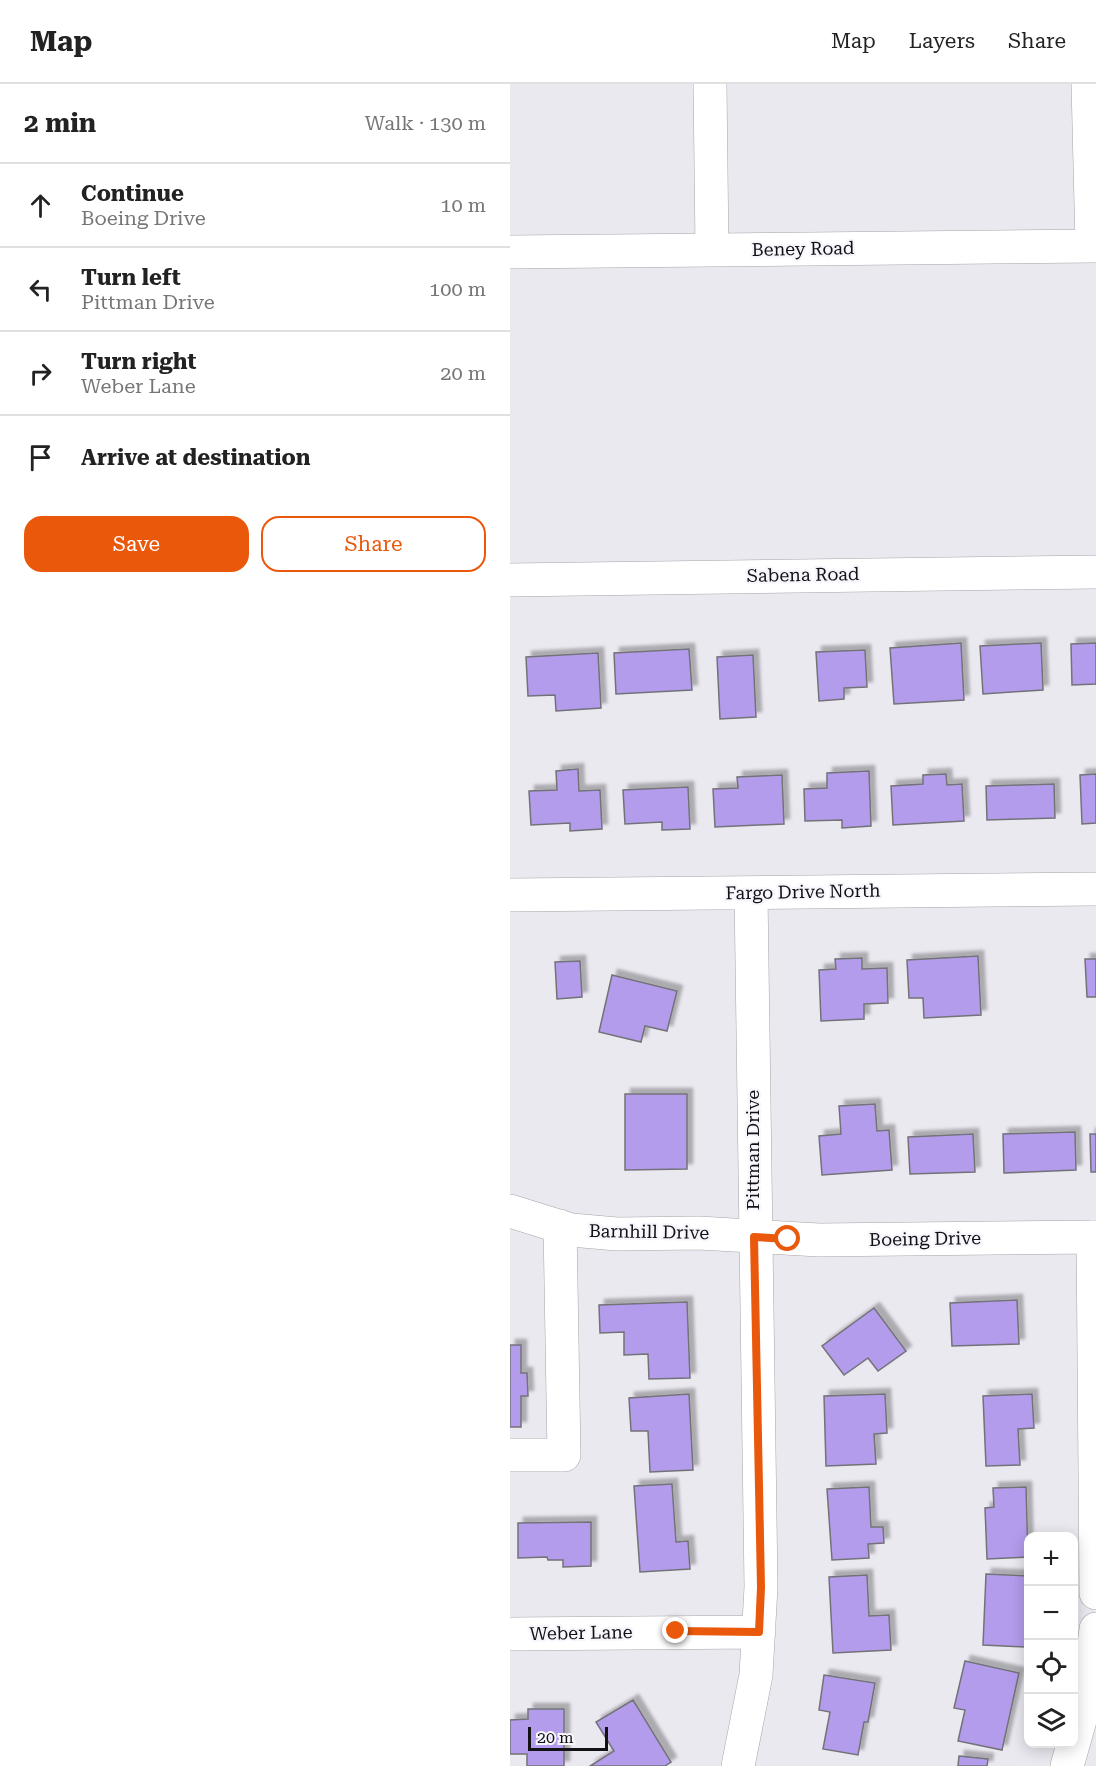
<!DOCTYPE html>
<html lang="en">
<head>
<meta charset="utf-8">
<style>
  :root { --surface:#fff; --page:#f2f2f2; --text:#222; --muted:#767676; --line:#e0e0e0; --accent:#ea580c }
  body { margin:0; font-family:"Roboto Serif",serif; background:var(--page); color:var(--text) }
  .controls { position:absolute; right:18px; bottom:18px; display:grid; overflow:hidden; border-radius:12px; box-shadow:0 3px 15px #0003 }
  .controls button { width:54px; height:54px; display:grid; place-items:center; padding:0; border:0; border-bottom:2px solid var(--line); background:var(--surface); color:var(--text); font:30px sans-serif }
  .scale { position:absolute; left:18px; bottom:15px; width:80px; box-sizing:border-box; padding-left:6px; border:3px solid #121214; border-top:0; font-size:16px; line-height:21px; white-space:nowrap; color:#121214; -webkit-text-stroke:4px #f8f6fd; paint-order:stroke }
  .stop { position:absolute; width:18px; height:18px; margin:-14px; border:4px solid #ea580c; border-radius:50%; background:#fff }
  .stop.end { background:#ea580c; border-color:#fff; box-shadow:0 2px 6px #0008 }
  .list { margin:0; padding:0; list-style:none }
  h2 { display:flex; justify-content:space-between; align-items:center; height:78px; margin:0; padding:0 24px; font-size:26px }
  h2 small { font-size:20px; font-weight:400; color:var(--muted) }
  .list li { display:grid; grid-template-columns:39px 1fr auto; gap:18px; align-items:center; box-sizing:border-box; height:84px; padding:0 24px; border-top:2px solid var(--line) }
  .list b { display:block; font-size:22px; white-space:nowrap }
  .list p { margin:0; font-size:20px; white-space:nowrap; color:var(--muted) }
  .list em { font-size:20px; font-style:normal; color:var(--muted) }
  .actions { display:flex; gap:12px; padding:18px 24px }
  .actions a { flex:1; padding:14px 0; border:2px solid var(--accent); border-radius:18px; text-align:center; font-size:21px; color:var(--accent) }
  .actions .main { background:var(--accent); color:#fff }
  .icon { flex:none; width:33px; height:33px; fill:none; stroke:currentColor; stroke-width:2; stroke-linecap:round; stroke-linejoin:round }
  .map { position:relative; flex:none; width:586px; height:1682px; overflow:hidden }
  header { display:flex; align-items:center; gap:36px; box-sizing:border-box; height:84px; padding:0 30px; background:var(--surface); border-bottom:2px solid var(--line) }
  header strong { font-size:28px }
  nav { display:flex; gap:33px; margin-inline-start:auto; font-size:21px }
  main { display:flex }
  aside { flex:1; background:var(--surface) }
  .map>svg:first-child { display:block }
</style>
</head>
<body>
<header>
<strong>Map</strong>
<nav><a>Map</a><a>Layers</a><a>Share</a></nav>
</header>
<main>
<aside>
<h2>2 min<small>Walk · 130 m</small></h2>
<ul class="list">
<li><svg class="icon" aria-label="ahead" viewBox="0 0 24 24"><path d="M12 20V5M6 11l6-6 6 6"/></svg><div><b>Continue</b><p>Boeing Drive</p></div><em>10 m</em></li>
<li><svg class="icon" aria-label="left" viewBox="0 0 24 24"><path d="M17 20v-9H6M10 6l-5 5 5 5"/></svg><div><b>Turn left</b><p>Pittman Drive</p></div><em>100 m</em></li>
<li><svg class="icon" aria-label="right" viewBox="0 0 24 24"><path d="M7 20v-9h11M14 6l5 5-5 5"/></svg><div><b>Turn right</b><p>Weber Lane</p></div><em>20 m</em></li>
<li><svg class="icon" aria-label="arrive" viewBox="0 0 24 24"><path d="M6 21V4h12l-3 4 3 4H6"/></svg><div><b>Arrive at destination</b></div></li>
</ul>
<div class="actions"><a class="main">Save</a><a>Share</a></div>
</aside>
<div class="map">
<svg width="586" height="1682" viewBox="0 0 586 1682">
  <defs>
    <filter id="shadow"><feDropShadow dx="5.5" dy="-5.5" stdDeviation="1.5" flood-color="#0004"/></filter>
  </defs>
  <rect width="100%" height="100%" fill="#ebe9f0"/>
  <path fill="#b39cec" stroke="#737278" stroke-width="1.5" filter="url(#shadow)" d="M451,559L454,616L384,620L380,564Z
    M531,559L533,606L473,610L470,562Z
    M586,559V600L562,601L561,560Z
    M179,565L182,606L106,610L104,569Z
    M355,566L357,603L334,604V615L309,617L306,568Z
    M88,569L91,624L46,627L45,611L18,612L16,573Z
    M243,571L246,633L210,635L207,573Z
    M68,685L69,707L90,706L92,745L60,747V739L21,741L19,707L47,706L46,687Z
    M359,687L361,742L332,744V736L295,737L294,705L317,704V689Z
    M436,690L437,701L452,700L454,737L383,741L381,702L413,700V691Z
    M586,690V739L572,740L570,691Z
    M272,691L274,740L205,743L203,705L228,704L227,693Z
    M544,700L545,734L477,736L476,702Z
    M178,703L180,745L152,746V738L115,740L113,706Z
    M468,872L471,931L414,934L413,914H399L397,876Z
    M352,874V885L377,884L378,919L354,920V935L311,937L309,886L326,885L325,875Z
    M575,875H586V913H577Z
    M70,877L72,913L47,915L45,878Z
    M102,891L167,907L157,947L135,942L131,958L89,948Z
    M115,1010H177V1085L115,1086Z
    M365,1020L367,1047L379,1046L382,1086L312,1091L309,1052L331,1050L329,1022Z
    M565,1048L566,1086L494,1089L493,1050Z
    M463,1050L465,1088L400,1090L398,1053Z
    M580,1050H586V1088H581Z
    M507,1216L509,1260L442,1262L440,1219Z
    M177,1218L180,1294L139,1295L138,1270L114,1271V1248L90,1249L89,1221Z
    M364,1224L396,1267L368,1287L358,1274L334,1291L312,1262Z
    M0,1261H11V1289H17L18,1312H11V1343H0Z
    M179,1310L183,1386L140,1388L138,1347H121L119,1314Z
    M375,1310L377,1349L364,1350L366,1380L316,1382L314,1312Z
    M522,1310L524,1344L508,1345L510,1381L476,1382L473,1312Z
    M162,1400L166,1458L178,1457L180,1485L130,1488L124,1402Z
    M359,1403L361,1443H373L374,1459L358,1460L359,1474L322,1476L317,1405Z
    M516,1403L518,1473L477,1475L475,1424L484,1423L483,1404Z
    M81,1438V1482L53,1483V1476H38L37,1473L8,1474V1439Z
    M476,1490L518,1492L515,1563L473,1561Z
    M357,1491L359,1532L379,1531L381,1566L323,1569L319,1493Z
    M455,1577L509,1589L492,1666L448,1657L455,1626L444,1624Z
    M314,1591L365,1599L358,1638H354L348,1671L313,1665L320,1628L309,1626Z
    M123,1616L161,1678L155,1682H80L104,1667L86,1638Z
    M18,1625H54V1682H17V1670H0V1636L18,1635Z
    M449,1672L478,1675L477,1682H448Z"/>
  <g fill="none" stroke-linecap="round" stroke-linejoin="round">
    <defs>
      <path id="minor" d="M200,0L202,166
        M578,0L582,162
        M0,168L586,162
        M0,496L586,488
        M0,811L586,805
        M0,1127L61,1146L107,1150L189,1149L309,1156L586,1153
        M583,1153L586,1509
        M0,1371H54L50,1142
        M0,1550L249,1548
        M228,1682L246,1591L251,1503L241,809
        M557,1682L578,1608L586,1545"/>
    </defs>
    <use href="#minor" stroke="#a5a4aa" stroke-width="34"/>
    <use href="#minor" stroke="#fff" stroke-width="33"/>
  </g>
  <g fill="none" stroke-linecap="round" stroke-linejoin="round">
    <path stroke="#ea580c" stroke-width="8" d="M166,1547L249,1548L251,1503L244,1153L278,1155"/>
  </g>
  <g text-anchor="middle" stroke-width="4.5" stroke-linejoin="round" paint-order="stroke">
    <g font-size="18" fill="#121214" stroke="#f8f6fd">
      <text transform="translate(293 165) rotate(-1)" y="6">Beney Road</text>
      <text transform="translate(293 491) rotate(-1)" y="6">Sabena Road</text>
      <text transform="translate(293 808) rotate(-1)" y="6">Fargo Drive North</text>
      <text transform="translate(243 1066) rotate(-90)" y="6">Pittman Drive</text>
      <text transform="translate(139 1148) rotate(1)" y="6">Barnhill Drive</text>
      <text transform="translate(415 1155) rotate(-1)" y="6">Boeing Drive</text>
      <text transform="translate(71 1549) rotate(-1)" y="6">Weber Lane</text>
    </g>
  </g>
</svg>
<div class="controls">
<button>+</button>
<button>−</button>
<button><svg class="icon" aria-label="locate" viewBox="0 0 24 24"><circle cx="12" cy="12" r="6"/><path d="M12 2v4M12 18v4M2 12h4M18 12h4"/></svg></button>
<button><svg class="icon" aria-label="layers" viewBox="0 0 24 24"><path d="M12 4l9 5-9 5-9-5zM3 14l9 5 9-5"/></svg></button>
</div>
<div class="scale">20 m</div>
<div class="stop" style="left:278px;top:1155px"></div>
<div class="stop end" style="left:166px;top:1547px"></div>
</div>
</main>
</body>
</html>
